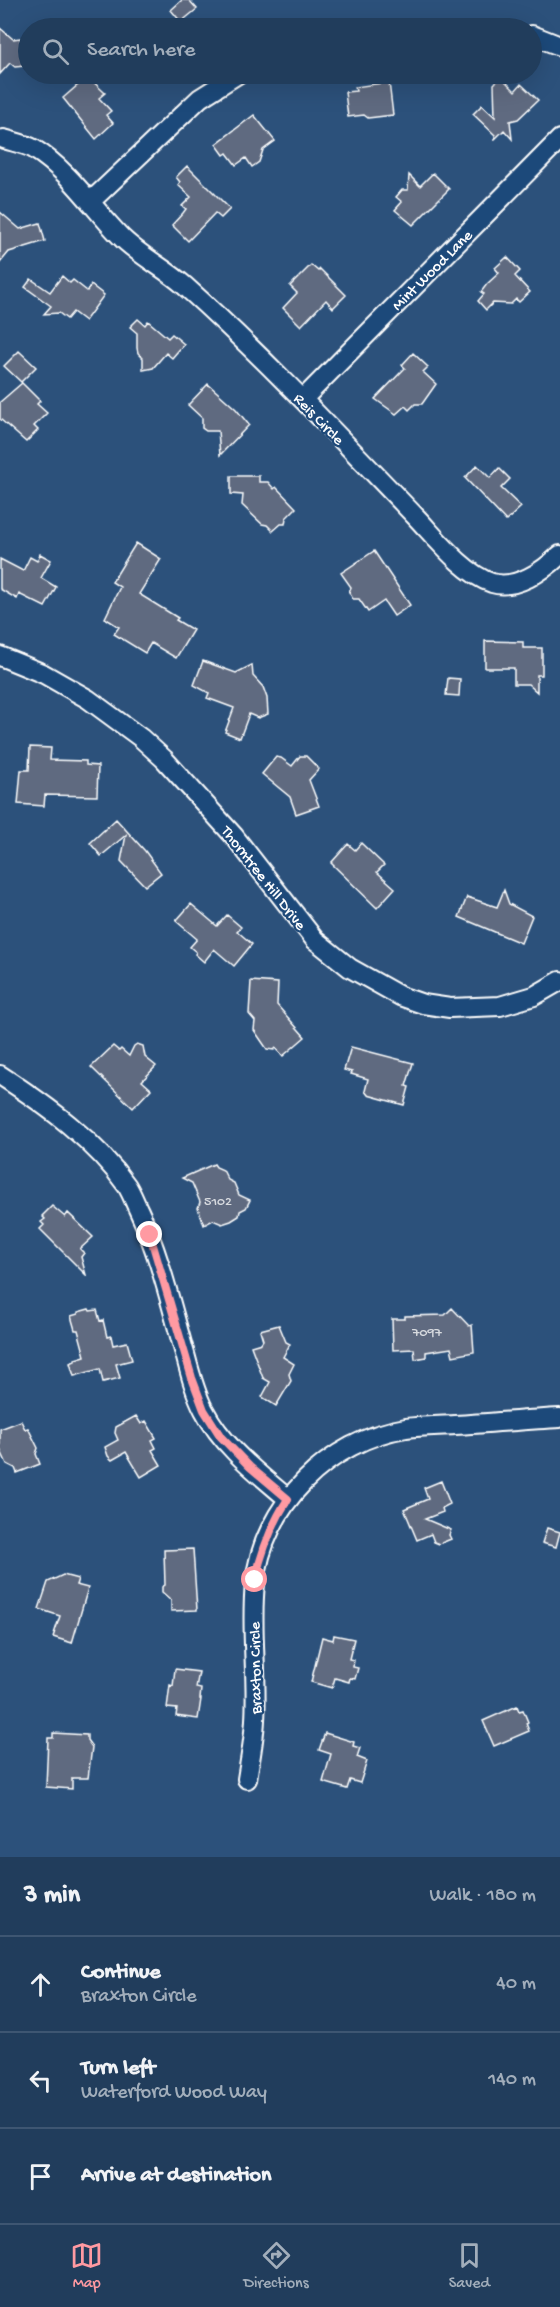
<!DOCTYPE html>
<html lang="en">
<head>
<meta charset="utf-8">
<style>
  :root { --surface:#213d5c; --page:#294462; --text:#f1f3f6; --muted:#a2aebb; --line:#3e5672; --accent:#ff9aa2 }
  body { margin:0; font-family:"Gochi Hand",sans-serif; background:var(--page); color:var(--text) }
  .stop { position:absolute; width:18px; height:18px; margin:-14px; border:4px solid #ff9aa2; border-radius:50%; background:#fff }
  .stop.end { background:#ff9aa2; border-color:#fff; box-shadow:0 2px 6px #0008 }
  .list { margin:0; padding:0; list-style:none }
  h2 { display:flex; justify-content:space-between; align-items:center; height:78px; margin:0; padding:0 24px; font-size:26px }
  h2 small { font-size:20px; font-weight:400; color:var(--muted) }
  .list li { display:grid; grid-template-columns:39px 1fr auto; gap:18px; align-items:center; box-sizing:border-box; height:96px; padding:0 24px; border-top:2px solid var(--line) }
  .list b { display:block; font-size:22px; white-space:nowrap }
  .list p { margin:0; font-size:20px; white-space:nowrap; color:var(--muted) }
  .list em { font-size:20px; font-style:normal; color:var(--muted) }
  .icon { flex:none; width:33px; height:33px; fill:none; stroke:currentColor; stroke-width:2; stroke-linecap:round; stroke-linejoin:round }
  .map { position:relative; flex:none; width:560px; height:1857px; overflow:hidden }
  .search { position:absolute; background:var(--surface); box-shadow:0 6px 24px #0002; left:18px; right:18px; top:18px; height:66px; display:flex; align-items:center; gap:15px; box-sizing:border-box; padding:0 21px; border-radius:33px; color:var(--muted); font-size:22px }
  .sheet { height:366px; background:var(--surface) }
  nav { display:flex; justify-content:space-around; align-items:center; box-sizing:border-box; height:84px; border-top:2px solid var(--line); background:var(--surface); font-size:16px; color:var(--muted) }
  nav a { display:grid; justify-items:center; gap:3px }
  nav .on { color:var(--accent) }
  .map>svg:first-child { display:block }
</style>
</head>
<body>
<div class="map">
<svg width="560" height="1857" viewBox="0 0 560 1857">
  <rect width="100%" height="100%" fill="#2c517b"/>
  <filter id="ink" filterUnits="userSpaceOnUse"><feTurbulence type="fractalNoise" baseFrequency=".0167" numOctaves="2"/><feDisplacementMap in="SourceGraphic" scale="12" xChannelSelector="R" yChannelSelector="G"/><feConvolveMatrix kernelMatrix="1 2 1 2 8 2 1 2 1" color-interpolation-filters="sRGB"/></filter>
  <g filter="url(#ink)">
    <path fill="#5f6b80" stroke="#fff" stroke-width="1.5" d="M182,0H189L197,9L181,22L171,10Z
      M0,28L13,39L20,38L24,66L15,67L10,63L0,74Z
      M85,74L105,93L99,98L111,111L106,115L113,123L96,139L63,98L79,84L80,78Z
      M498,80H504L515,91L521,84L538,100L518,119L510,121L512,139L504,130L495,139V135L473,114L482,105L495,117L494,84Z
      M389,82L393,115L368,118L364,115L348,117L345,92L356,91L355,87Z
      M254,115L275,141L263,150L259,162L252,167L246,158L236,165L227,153L224,155L216,144Z
      M187,166L230,209L221,218L215,213L188,241L172,225L183,213L186,209L182,206L191,197L178,185L180,182L176,177Z
      M433,173L449,189L413,225L395,210L402,202L396,197L402,190H408L409,175L420,186Z
      M0,212L20,229L40,223L45,241L9,252L0,263Z
      M507,257L520,271L515,276L530,292L519,302L516,299L511,304L493,303L486,310L478,301L484,294L481,292L487,284L499,273L495,268Z
      M311,265L318,271L320,269L346,295L333,308L326,300L301,326L283,308L297,293L290,286Z
      M62,276L70,283L73,280L87,291L91,285L104,295L85,321L73,312L67,319L59,313L44,314L51,306L25,287L31,279L50,292Z
      M138,319L145,325L148,321L168,338L172,334L184,344L172,358L166,353L153,368L143,370V358L138,353L137,348V333L130,327Z
      M19,351L36,367L21,382L4,366Z
      M413,353L428,367L423,372L436,384L422,404H415L409,410L405,406L396,414L375,399L405,368L402,365Z
      M22,383L40,401L37,404L47,413L34,426L38,430L26,442L0,419V402Z
      M208,384L236,409L249,425L220,455L218,431H206L202,428V418L188,405Z
      M477,465L490,478L499,468L510,479L501,488L521,507L506,521L465,478Z
      M231,476H259V482H268L274,489L276,487L296,508L286,518L285,524H281L273,531L267,525L262,524L242,505L243,495L231,494Z
      M136,543L161,559L139,594L178,618L176,620L193,630L176,658L151,643L145,653L114,634L119,627L105,618L120,587L112,582Z
      M374,551L410,605L394,616L384,601L368,612L359,599H353L349,592L351,587L341,573Z
      M40,554L51,560L41,578L56,587L45,607L19,594L17,599L0,589V559L23,571L30,557L37,561Z
      M485,641L523,642V648H542V675H537V692L528,684H514V668H485Z
      M203,661L236,673L252,665L253,676L263,687L267,698L268,714L258,718L249,714L240,738L225,732L234,708L207,698L209,693L194,685Z
      M448,678L460,679L459,696L446,695Z
      M30,747L51,748L50,760L86,761V765L98,766L97,796L45,795L44,806L18,804L21,770H29Z
      M300,756H306L319,769L309,780L319,806L296,814L290,797L262,774L276,757L281,758L292,766Z
      M116,819L145,851L161,873L145,886L121,861L126,835L101,856L90,843Z
      M361,843L384,865L377,872L395,888L377,908L331,863L348,844L355,850Z
      M504,890L509,904L532,916L521,943L459,917L467,897L497,907Z
      M191,904L217,926L227,915L241,927L237,931L252,944L234,966L214,949L204,962L195,954L196,952L190,947L197,939L176,921Z
      M251,981L278,983L277,1005L305,1037L283,1056L276,1048L274,1050L267,1049L254,1030L255,1021L249,1014Z
      M137,1044L143,1046L145,1057L156,1066L142,1081L151,1089L133,1108L91,1067L113,1046L119,1051L121,1049L129,1056L134,1046Z
      M351,1047L413,1063L406,1086L409,1087L404,1105L368,1095L365,1091L368,1079L351,1074L352,1072L344,1070Z
      M214,1164L216,1167L223,1170L228,1180L234,1183L239,1195L250,1200L246,1208L240,1211L239,1216L231,1221L222,1224L213,1220L204,1225L198,1208L200,1202L192,1183L182,1178Z
      M52,1206L65,1217L68,1213L93,1237L80,1249L84,1253L81,1257L86,1275L40,1229L44,1225L41,1222L45,1219L42,1216Z
      M452,1308L469,1326L472,1325L474,1352L453,1356L451,1348L426,1352V1357L415,1359L414,1349L393,1350L392,1319H405V1316L445,1315Z
      M89,1309L90,1311L97,1310L100,1321L103,1320L107,1337L111,1336L113,1345L127,1342L132,1360L116,1364L120,1378L103,1382L100,1369L74,1376L70,1363L75,1361V1359L85,1356L78,1330H75L71,1316L78,1314V1312Z
      M279,1325L286,1342L290,1344L283,1357L294,1364L289,1374L291,1381L276,1406L262,1397L270,1382L263,1378L251,1346L261,1343L263,1340L260,1330Z
      M136,1416L141,1424L146,1421L156,1438L152,1440L156,1448L152,1450L161,1465L141,1477L126,1452L112,1460L108,1456L105,1447L118,1440L115,1433L116,1427Z
      M21,1421L25,1429L28,1428L38,1448L36,1454L40,1464L17,1473L15,1468L7,1464L0,1449V1429Z
      M441,1481L450,1504L442,1508L443,1512L425,1519L451,1530L449,1535L451,1539L439,1544L434,1542L431,1534L417,1540L404,1509L428,1499L424,1488Z
      M547,1528L560,1532L556,1547L542,1543Z
      M193,1549L197,1610L171,1611V1600L162,1592V1587L165,1585L164,1550Z
      M63,1575L78,1579L76,1585L88,1588L72,1643L53,1637L60,1616L39,1609L48,1582Z
      M334,1635L354,1639L349,1659L354,1660L353,1667L358,1668L355,1679L350,1678L349,1682L335,1678L332,1688L311,1682L322,1637L333,1640Z
      M175,1669L199,1672L196,1688L201,1689L200,1699H201L198,1719L176,1716L177,1709L167,1708L170,1685L173,1686Z
      M517,1706L519,1711L523,1710L528,1722L526,1723L529,1731L494,1746L483,1721Z
      M53,1733L87,1735V1740L92,1747L88,1778H72V1789L46,1787L48,1738H53Z
      M325,1733L354,1742L353,1746L360,1748L357,1757L367,1761L360,1783L350,1780L347,1789L323,1782L331,1754L319,1750Z"/>
    <g fill="none" stroke-linecap="round" stroke-linejoin="round">
      <defs>
        <path id="minor" d="M532,35L560,46
          M4,139C13,142 25,144 34,149C70,171 94,210 123,239C142,257 166,269 185,286C266,359 341,439 417,518C436,538 464,574 492,583C516,590 543,571 560,555
          M90,202L200,98L238,74
          M303,399L560,139
          M0,656L44,674L88,699L141,738L164,759L234,836L315,940L350,968L400,996L423,1004L450,1008L500,1006L534,996L560,981
          M0,1075C46,1105 95,1140 127,1186C132,1194 135,1203 139,1211C160,1256 171,1306 185,1354C190,1373 195,1393 204,1410C223,1447 258,1473 288,1499
          M247,1779C250,1760 254,1740 255,1720C258,1675 250,1629 255,1584C262,1506 329,1440 406,1428C422,1426 439,1426 455,1425C490,1423 525,1420 560,1418"/>
      </defs>
      <use href="#minor" stroke="#fff" stroke-width="22"/>
      <use href="#minor" stroke="#1f4a7a" stroke-width="18"/>
    </g>
  </g>
  <g fill="none" stroke-linecap="round" stroke-linejoin="round" filter="url(#ink)">
    <path stroke="#ff9aa2" stroke-width="8" d="M150,1235L192,1378L204,1410L221,1437L250,1467L288,1499C271,1525 262,1550 255,1580"/>
  </g>
  <g text-anchor="middle" stroke-width="4.5" stroke-linejoin="round" paint-order="stroke">
    <g font-size="14" fill="#d7dadf">
      <text x="218" y="1205">5102</text>
      <text x="427" y="1336">7097</text>
    </g>
    <g font-size="16" fill="#fff" stroke="#1f4a7a">
      <text transform="translate(431 269) rotate(-45)" y="6">Mint Wood Lane</text>
      <text transform="translate(320 418) rotate(46)" y="6">Reis Circle</text>
      <text transform="translate(265 877) rotate(52)" y="6">Thorntree Hill Drive</text>
      <text transform="translate(254 1668) rotate(-91)" y="6">Braxton Circle</text>
    </g>
  </g>
</svg>
<div class="stop" style="left:255px;top:1580px"></div>
<div class="stop end" style="left:150px;top:1235px"></div>
<div class="search"><svg class="icon" aria-label="search" viewBox="0 0 24 24"><circle cx="10" cy="10" r="6"/><path d="M15 15l6 6"/></svg>Search here</div>
</div>
<section class="sheet">
<h2>3 min<small>Walk · 180 m</small></h2>
<ul class="list">
<li><svg class="icon" aria-label="ahead" viewBox="0 0 24 24"><path d="M12 20V5M6 11l6-6 6 6"/></svg><div><b>Continue</b><p>Braxton Circle</p></div><em>40 m</em></li>
<li><svg class="icon" aria-label="left" viewBox="0 0 24 24"><path d="M17 20v-9H6M10 6l-5 5 5 5"/></svg><div><b>Turn left</b><p>Waterford Wood Way</p></div><em>140 m</em></li>
<li><svg class="icon" aria-label="arrive" viewBox="0 0 24 24"><path d="M6 21V4h12l-3 4 3 4H6"/></svg><div><b>Arrive at destination</b></div></li>
</ul>
</section>
<nav>
<a class="on"><svg class="icon" aria-label="map" viewBox="0 0 24 24"><path d="M3 6l6-2 6 2 6-2v14l-6 2-6-2-6 2zM9 4v14M15 6v14"/></svg>Map</a>
<a><svg class="icon" aria-label="directions" viewBox="0 0 24 24"><path d="M12 3l9 9-9 9-9-9zM9 14v-3h6M13 9l2 2-2 2"/></svg>Directions</a>
<a><svg class="icon" aria-label="saved" viewBox="0 0 24 24"><path d="M7 4h10v16l-5-4-5 4z"/></svg>Saved</a>
</nav>
</body>
</html>
